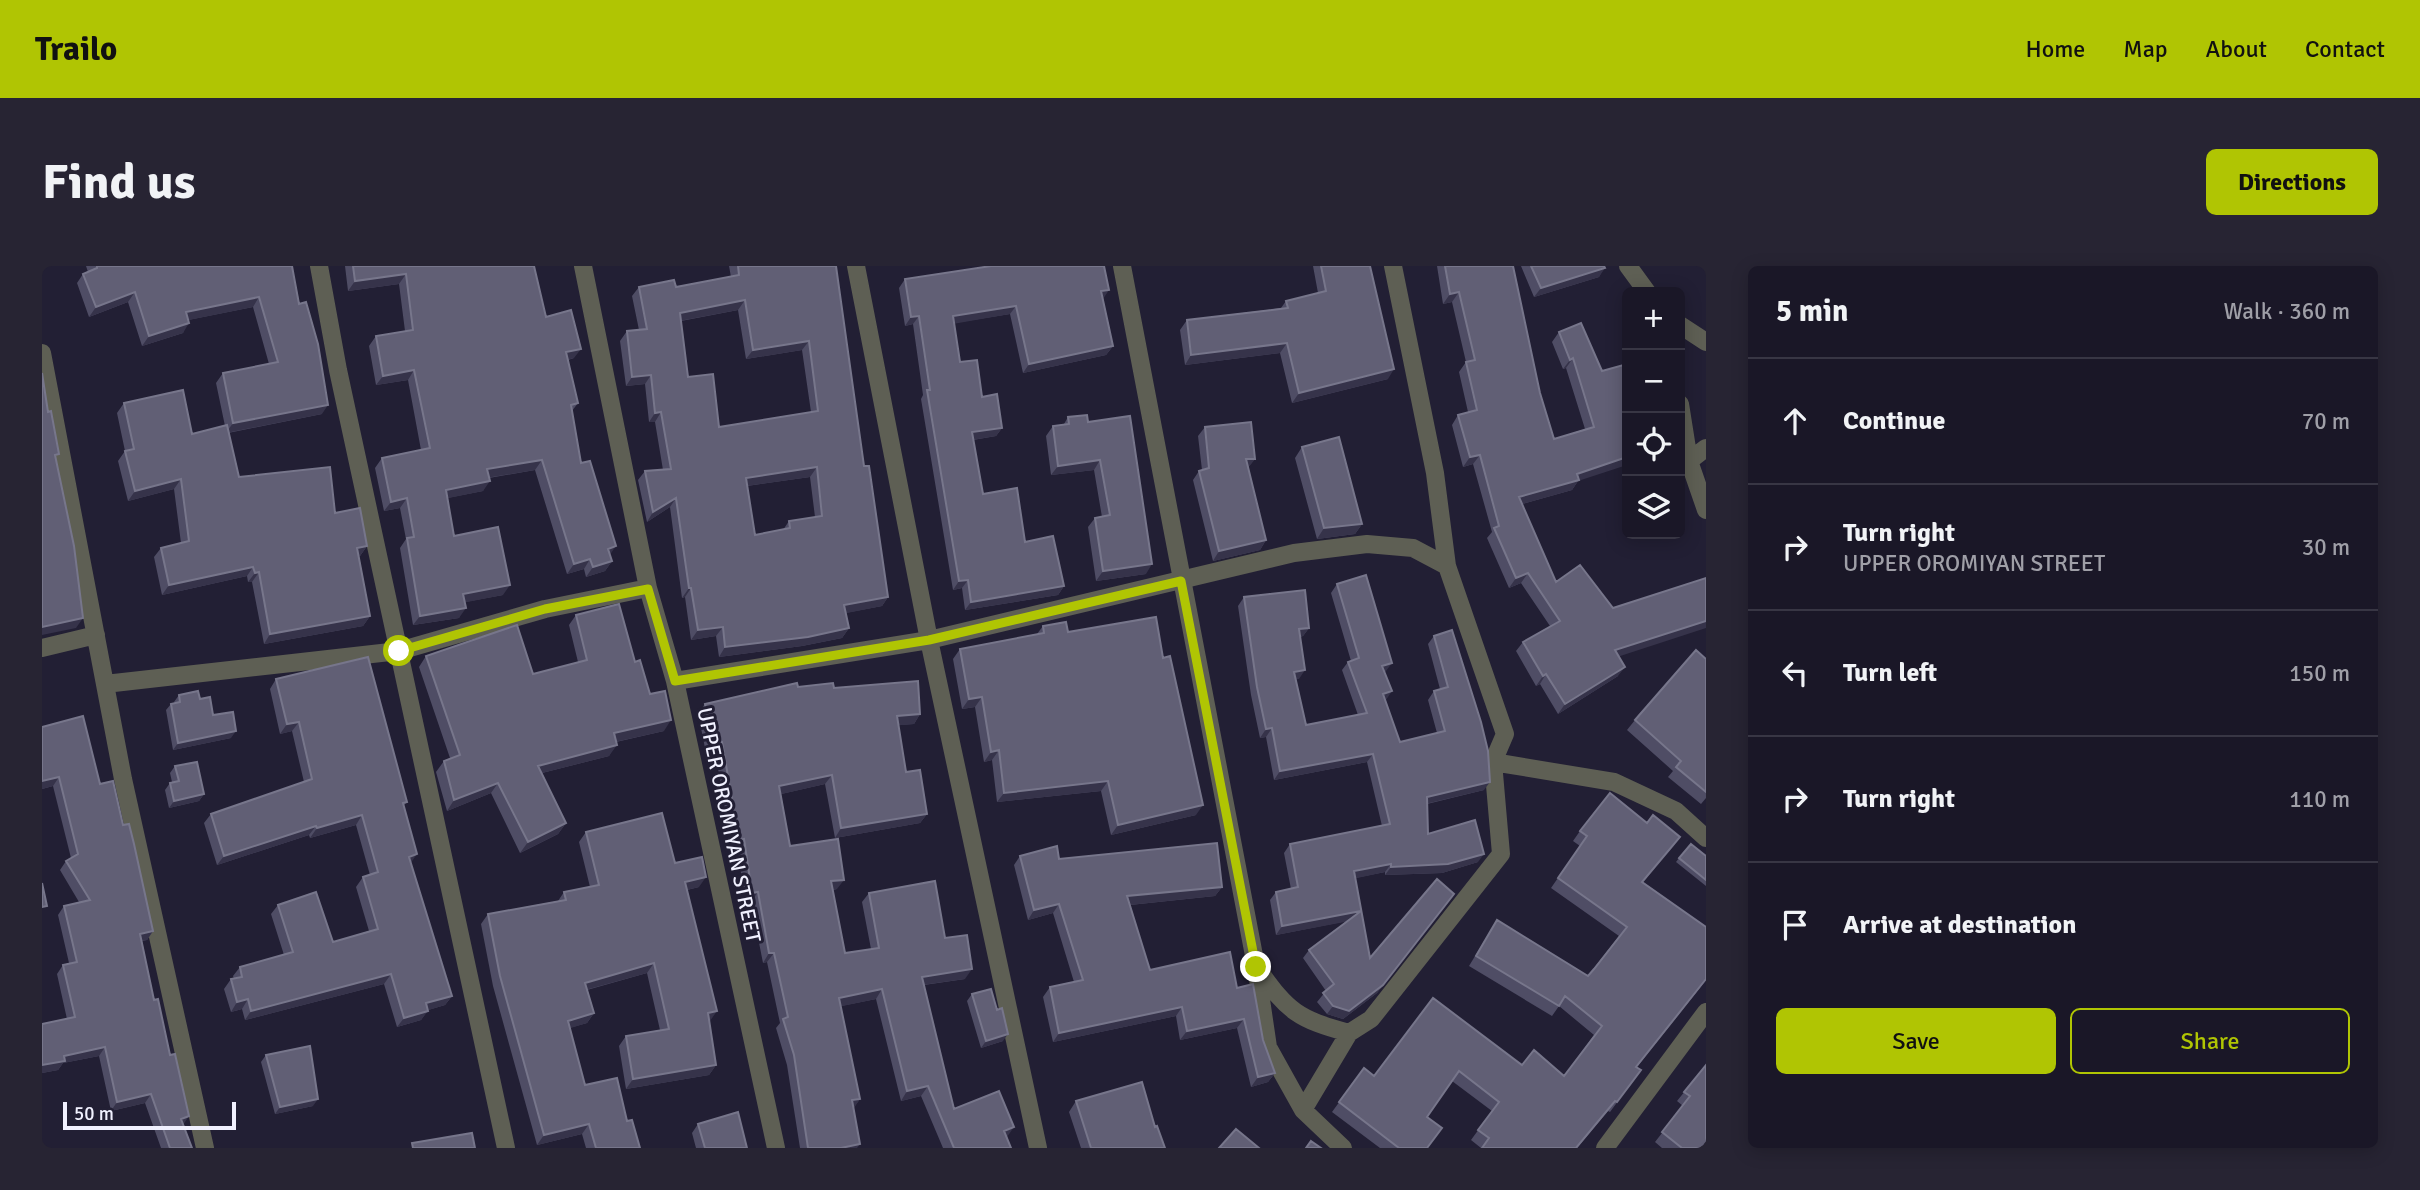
<!DOCTYPE html>
<html lang="en">
<head>
<meta charset="utf-8">
<style>
  :root { --surface:#1a1727; --page:#272433; --text:#f1f3f6; --muted:#9f9fa7; --line:#383644; --accent:#b0c503 }
  body { margin:0; font-family:Signika,sans-serif; background:var(--page); color:var(--text) }
  .controls { position:absolute; right:21px; top:21px; display:grid; overflow:hidden; border-radius:10px; box-shadow:0 4px 18px #0003 }
  .controls button { width:63px; height:63px; display:grid; place-items:center; padding:0; border:0; border-bottom:2px solid var(--line); background:var(--surface); color:var(--text); font:35px sans-serif }
  .scale { position:absolute; left:21px; bottom:18px; width:173px; box-sizing:border-box; padding-left:7px; border:4px solid #f1f1ff; border-top:0; font-size:19px; line-height:24px; white-space:nowrap; color:#f1f1ff; -webkit-text-stroke:5px #221f34; paint-order:stroke }
  .stop { position:absolute; width:21px; height:21px; margin:-16px; border:5px solid #b0c503; border-radius:50%; background:#fff }
  .stop.end { background:#b0c503; border-color:#fff; box-shadow:0 2px 7px #0008 }
  .list { margin:0; padding:0; list-style:none }
  h2 { display:flex; justify-content:space-between; align-items:center; height:91px; margin:0; padding:0 28px; font-size:30px }
  h2 small { font-size:23px; font-weight:400; color:var(--muted) }
  .list li { display:grid; grid-template-columns:46px 1fr auto; gap:21px; align-items:center; box-sizing:border-box; height:126px; padding:0 28px; border-top:2px solid var(--line) }
  .list b { display:block; font-size:26px; white-space:nowrap }
  .list p { margin:0; font-size:23px; white-space:nowrap; color:var(--muted) }
  .list em { font-size:23px; font-style:normal; color:var(--muted) }
  .actions { display:flex; gap:14px; padding:21px 28px }
  .actions a { flex:1; padding:16px 0; border:2px solid var(--accent); border-radius:10px; text-align:center; font-size:24px; color:var(--accent) }
  .actions .main { background:var(--accent); color:#111 }
  .icon { flex:none; width:38px; height:38px; fill:none; stroke:currentColor; stroke-width:2; stroke-linecap:round; stroke-linejoin:round }
  .map { position:relative; flex:none; width:1664px; height:882px; overflow:hidden; border-radius:10px }
  header { display:flex; align-items:center; gap:42px; box-sizing:border-box; height:98px; padding:0 35px; background:var(--accent); color:#111 }
  header strong { font-size:33px }
  nav { display:flex; gap:38px; margin-inline-start:auto; font-size:24px }
  .intro { display:flex; align-items:center; justify-content:space-between; box-sizing:border-box; height:168px; padding:0 42px }
  h1 { margin:0; font-size:49px }
  .button { padding:18px 32px; border-radius:10px; background:var(--accent); color:#111; font-size:24px; font-weight:700 }
  main { display:flex; gap:42px; padding:0 42px }
  aside { flex:1; background:var(--surface); border-radius:10px; box-shadow:0 4px 18px #0003 }
  .map>svg:first-child { display:block }
</style>
</head>
<body>
<header>
<strong>Trailo</strong>
<nav><a>Home</a><a>Map</a><a>About</a><a>Contact</a></nav>
</header>
<div class="intro"><h1>Find us</h1><a class="button">Directions</a></div>
<main>
<div class="map">
<svg width="1664" height="882" viewBox="0 0 1664 882">
  <rect width="100%" height="100%" fill="#221f34"/>
  <g fill="none" stroke-linecap="round" stroke-linejoin="round">
    <path stroke="#5e5f54" stroke-width="18" d="M277,0L296,104L464,882
      M541,0L606,322L633,415L734,882
      M814,0L887,374L996,882
      M1080,0L1214,700L1226,781L1261,844L1301,882
      M1586,0L1605,26
      M1638,59L1664,76
      M0,87L81,513L163,882
      M1638,138L1647,195L1664,244
      M1647,195L1664,182
      M0,382L54,369
      M633,415L887,374L1252,287L1325,278L1371,282L1405,300
      M63,418L357,385L503,343L606,322
      M1451,496L1572,516L1634,545L1664,572
      M1216,703C1246,746 1256,753 1307,767
      M1261,844L1307,767L1329,753L1459,588L1451,496L1463,468L1405,300L1393,207L1351,0
      M1563,882L1664,746"/>
  </g>
  <path fill="#4f4d65" fill-rule="evenodd" d="M44,0H250L280,148L186,167L197,211L293,247L325,280L318,290H317L328,350L321,360L222,378L210,316H206L205,310L120,329L112,291L119,282L139,277L132,223L86,235L76,195L83,185L75,147L82,137L150,168L183,160L174,117L181,107L227,98L211,41L146,54L141,67L100,80L86,36L47,51L35,17L41,8L46,6Z
    M303,0H492L504,51L532,92L526,94L536,137L530,145L539,197L570,295L563,305L544,311L542,303L525,308L493,204L447,212L441,225L405,232L412,270L461,329L423,336L417,352L371,359L358,282L364,273L358,242L342,245L333,202L340,192L379,184L366,114L334,119L327,80L334,70L363,65L357,18L306,25Z
    M687,0H794L822,200L846,331L840,340L803,347L807,362L800,372L760,380L677,391L674,370L649,374L643,331L640,332L628,241L605,256L596,214L603,205L621,204L613,156H607L603,118L584,120L578,75L585,65L597,64L590,30L597,21H634L689,11ZM696,44L704,93L760,84L769,146L677,161L646,111L639,55ZM768,211L773,251L747,255L741,264L713,269L705,220Z
    M1271,0H1328L1346,113L1250,137L1238,87L1143,99L1138,64L1145,54L1239,42L1244,35L1276,27Z
    M1395,0H1471L1498,127L1512,173L1543,163L1524,102L1521,103L1510,76L1517,66L1560,105L1585,98L1536,215L1530,224L1480,238L1514,316L1577,391L1576,410L1516,448L1498,418L1494,420L1474,385L1481,376L1508,360L1479,317L1467,322L1445,272L1450,266L1431,198L1421,201L1410,159L1416,149L1426,146L1417,106L1424,96L1410,36L1401,38Z
    M1479,0H1562L1557,11L1492,31Z
    M863,13L1061,32L1071,80L1064,89L981,107L968,48L912,57L918,96L960,162L954,170L931,174L941,228L1022,320L1016,329L923,344L920,322L911,324L879,133L881,129L871,58L863,60L857,22Z
    M1026,151L1046,156L1104,308L1054,315L1046,261L1053,252L1060,251L1052,204L1009,209L1004,170L1011,160L1022,158Z
    M1163,161L1213,193L1206,201L1224,274L1218,284L1171,295L1151,214L1157,205L1160,204L1156,170Z
    M1260,181L1320,258L1313,268L1275,273L1253,192Z
    M1295,318L1344,405L1342,406L1343,434L1358,476L1395,467L1386,434L1392,425L1398,423L1386,378L1392,370L1442,524L1385,538L1386,568L1436,596L1400,607L1343,609V606L1313,612L1328,692L1412,628L1335,727L1301,753L1285,748L1275,736L1284,725L1261,692L1267,684L1305,655L1234,669L1228,634L1234,626L1249,623L1242,587L1248,578L1340,560L1325,496L1232,514L1224,471L1218,472L1209,429L1196,340L1202,331L1267,362L1261,370L1258,371L1257,413H1254L1264,459L1316,449L1300,404L1306,396L1309,395L1289,327Z
    M534,349L593,396L608,428L622,465L574,476L567,490L500,507L524,557L516,568L478,587L449,527L405,545L394,506L402,495L408,492L377,401L384,390L491,408L536,396L527,359Z
    M1001,360L1121,392L1154,549L1069,569L1059,525L955,536L950,494L942,496L933,441L920,443L911,393L918,383L995,368Z
    M1664,393V532L1659,538L1626,511L1631,505L1585,464L1593,454Z
    M234,413L365,536L361,540L369,597L410,730L403,739L386,744L379,754L355,761L342,718L203,754L200,743L189,746L182,723L189,713H192L191,710L198,701L242,689L229,648L236,639L291,676L327,665L314,621L321,611L328,609L314,559L268,572L267,569L175,599L162,557L169,548L262,516L250,465L238,468L228,423Z
    M756,421L792,422L878,448L872,458L856,459L864,506L885,548L878,557L793,572L783,518L739,528L748,580L795,623L791,624L803,687L829,683L820,636L827,627L903,672L923,713L882,719L912,843L965,871L969,882H901L879,830L859,835L834,733L799,740L818,833L811,842L815,882H758L745,799L734,762L738,757L725,696L721,697L709,636L704,637L695,583L690,584L673,485L664,487L656,447L663,438Z
    M137,429L158,433L189,472L131,484L124,444L129,438L133,437L132,436Z
    M0,461L58,518L81,559L111,665L105,674L100,675L112,734L141,858L150,882H119L103,837L69,845L57,790L21,797L16,804L0,807V758L25,753L15,708L21,699L27,697L16,649L22,640L37,636L18,604L24,595L29,592L11,520L0,523Z
    M133,500L162,528L157,535L127,542L123,524L128,517L130,516L128,507Z
    M1605,557L1638,571L1601,616L1664,661V714L1595,801L1599,804L1568,846L1566,845L1535,882H1439L1429,874L1450,845L1410,815L1385,851L1400,862L1385,882H1338L1290,846L1322,802L1332,810L1480,799L1522,810L1552,769L1517,740L1510,750L1427,700L1455,654L1546,710L1577,670L1509,622L1538,580L1531,575L1538,565Z
    M544,566L633,597L657,621L645,624L668,755H667L674,799L667,809L584,823L577,780L584,770L618,764L605,707L545,724L552,747L545,757L527,762L543,819L585,855L598,882H544L540,868L495,879L451,720L439,658L446,648L516,635L522,626L548,621L537,576Z
    M978,590L1017,593L1180,621L1173,630L1088,639L1108,704L1195,722L1221,774L1233,807L1226,816L1209,821L1195,762L1138,774L1134,750L1011,776L1001,731L1008,721L1032,716L1011,647L986,654L972,599Z
    M1664,590V620L1634,596L1637,592Z
    M930,728L955,744L961,775L939,782L925,735Z
    M224,789L271,840L233,848L219,796Z
    M1664,799V882H1620L1613,876L1641,840L1635,835Z
    M1034,835L1113,861L1123,882H1039L1027,846Z
    M656,858L705,882H654L650,867Z"/>
  <path fill="#36334a" d="M1563,2L1557,11L1492,31L1499,22Z
    M364,8L357,18L306,25L313,15Z
    M1067,24L1061,33L1059,25Z
    M93,26L86,36L47,51L54,41Z
    M1417,26L1410,36L1401,38L1408,28Z
    M217,31L211,41L137,56L144,46Z
    M703,34L696,44L632,56L638,47Z
    M974,40L968,48L905,59L911,50Z
    M877,50L871,58L863,60L869,51Z
    M147,57L141,67L100,80L107,70Z
    M767,75L760,84L704,93L711,84Z
    M1245,77L1238,87L1143,99L1149,89Z
    M1071,80L1064,89L981,107L987,98Z
    M539,83L532,92L517,96L524,86Z
    M1531,92L1524,102L1521,103L1528,94Z
    M1352,103L1346,113L1250,137L1257,127Z
    M372,104L366,114L334,119L341,110Z
    M609,109L603,118L584,120L590,111Z
    M286,139L280,148L184,167L191,157Z
    M619,146L613,156H607L613,147Z
    M960,162L954,170L924,175L930,166Z
    M1438,189L1431,198L1421,201L1428,191Z
    M1585,191V199L1536,215L1530,224L1470,241L1477,231L1535,208Z
    M1204,193H1213L1206,202Z
    M500,194L493,204L438,213L445,203Z
    M1058,194L1052,204L1009,209L1016,200Z
    M775,201L768,211L697,221L704,212Z
    M139,213L132,223L86,235L93,225Z
    M448,215L441,225L397,234L404,224Z
    M365,232L358,242L342,245L349,236Z
    M634,232L628,241L605,256L611,246Z
    M1320,258L1313,268L1275,273L1282,262Z
    M1224,274L1218,284L1171,295L1177,285Z
    M325,280L318,290L309,292L315,282Z
    M574,280L567,290L566,283Z
    M548,293L542,303L525,308L532,298Z
    M570,295L563,305L544,311L551,301Z
    M1110,298L1104,308L1054,315L1061,305Z
    M211,301L205,310L120,329L127,319Z
    M217,306L210,316H206L213,307Z
    M1486,307L1479,317L1467,322L1474,312Z
    M926,314L920,322L911,324L917,315Z
    M468,319L461,329L415,338L421,328Z
    M1022,320L1016,329L923,344L929,336Z
    M647,322H649L643,331L640,332Z
    M846,331L840,340L795,349L802,339Z
    M424,342L417,352L371,359L378,350Z
    M328,350L321,360L222,378L228,368Z
    M41,352L34,362L0,369V361Z
    M1664,355V362L1566,394L1573,384Z
    M681,361L674,370L649,374L656,364Z
    M807,362L800,372L760,380L677,391L683,381Z
    M1267,362L1261,370L1251,371L1257,363Z
    M1350,397L1344,405L1334,408L1340,400Z
    M1583,401L1576,410L1516,448L1523,438Z
    M1263,404L1257,413L1246,414L1252,406Z
    M1504,408L1498,418L1494,420L1501,410Z
    M1350,425L1344,434L1341,428Z
    M940,431L933,441L920,443L927,433Z
    M878,448L872,458L848,460L855,450Z
    M629,454L622,465L564,478L572,467Z
    M257,456L250,465L238,468L245,458Z
    M1230,462L1224,471L1218,472L1224,463Z
    M194,465L189,472L131,484L136,477Z
    M680,476L673,485L664,487L671,477Z
    M575,479L567,490L488,510L496,500Z
    M957,484L950,494L942,496L949,486Z
    M1331,488L1325,496L1232,514L1238,505Z
    M790,509L783,518L731,530L737,520Z
    M17,511L11,520L0,523V515Z
    M1066,515L1059,525L955,536L962,527Z
    M1448,516L1442,524L1379,539L1385,531Z
    M456,517L449,527L405,545L412,534Z
    M162,528L157,535L127,542L132,535Z
    M1161,539L1154,549L1069,569L1076,559Z
    M885,548L878,557L793,572L799,562Z
    M320,549L314,559L268,572L275,562Z
    M524,557L516,568L478,587L486,576Z
    M274,560L267,569L175,599L182,590Z
    M1638,571L1631,581L1593,626L1600,616Z
    M702,573L695,583L690,584L697,574Z
    M375,588L368,598L367,591Z
    M1442,588L1436,596L1400,607L1343,609L1349,601Z
    M1349,598L1343,606L1306,614L1312,605Z
    M664,611L657,621L636,626L643,616Z
    M802,614L795,623L782,625L789,615Z
    M1180,621L1173,630L1078,640L1085,630Z
    M716,626L709,636L704,637L710,627Z
    M1412,628L1335,727L1301,753L1285,748L1291,740Z
    M1017,638L1011,647L986,654L992,644Z
    M1319,645L1313,654L1234,669L1240,660Z
    M111,665L105,674L92,676L98,668Z
    M727,687H732L725,696L721,697Z
    M612,697L605,707L536,726L543,717Z
    M930,703L923,713L873,720L880,711Z
    M349,708L342,718L203,754L209,745Z
    M1664,713V714L1587,810L1594,801Z
    M840,723L834,733L791,742L797,732Z
    M410,730L403,739L377,747L384,737Z
    M206,733L200,743L189,746L195,736Z
    M1140,741L1134,750L1011,776L1017,767Z
    M386,745L379,754L355,761L362,752Z
    M675,745L668,755L659,757L666,747Z
    M552,747L545,757L519,765L526,755Z
    M1202,753L1195,762L1138,774L1145,765Z
    M966,768L961,775L939,782L944,775Z
    M63,781L57,790L21,797L16,804L0,807V799L22,790Z
    M674,799L667,809L584,823L591,813Z
    M1233,807L1226,816L1209,821L1216,811Z
    M886,820L879,830L859,835L865,825Z
    M109,828L103,837L69,845L75,836Z
    M276,833L271,840L233,848L238,841Z
    M818,833L812,842L803,844L810,834Z
    M147,850L141,859L139,853Z
    M547,858L540,868L495,879L502,869Z
    M972,861L965,871L962,865Z
    M818,878L815,882H799Z"/>
  <path fill="#615f75" stroke="#77768b" stroke-width="2" fill-rule="evenodd" d="M55,0H250L257,38L264,36L276,78L286,139L191,157L181,107L236,96L217,31L144,46L147,57L107,70L93,26L54,41L41,8L55,2Z
    M311,0H492L504,51L529,44L539,83L524,86L536,137L529,139L539,197L548,195L574,280L566,283L570,295L551,301L548,293L532,298L500,194L445,203L448,215L404,224L412,270L456,261L468,319L421,328L424,342L378,350L365,272L372,271L365,232L349,236L340,192L388,182L372,104L341,110L334,70L371,64L364,8L313,15Z
    M696,0H794L822,200H827L846,331L802,339L807,362L766,371L683,381L681,361L656,364L649,322H647L634,232L611,246L603,205L629,203L619,146L613,147L609,109L590,111L585,65L605,63L597,21L632,14L634,21L697,9ZM703,34L711,84L767,75L776,145L677,161L671,108L646,111L638,47ZM775,201L780,250L747,255L748,262L713,269L704,212Z
    M949,0H1062L1067,24L1059,25L1071,80L987,98L974,40L911,50L918,96L935,94L940,131L955,128L960,162L930,166L941,228L975,222L983,276L1011,270L1022,320L929,336L926,314L917,315L885,124H888L877,50L869,51L863,13Z
    M1279,0H1328L1352,103L1257,127L1245,77L1149,89L1145,54L1246,42L1244,35L1284,25Z
    M1403,0H1471L1498,127L1512,173L1552,161L1531,92L1528,94L1517,66L1539,57L1560,105L1585,98V191L1535,208L1537,214L1477,231L1514,316L1538,299L1571,342L1664,312V355L1573,384L1583,401L1523,438L1504,408L1501,410L1481,376L1518,355L1486,307L1474,312L1452,262L1457,260L1438,189L1428,191L1416,149L1435,144L1424,96L1433,94L1417,26L1408,28Z
    M1489,0H1562L1563,2L1499,22Z
    M0,107L6,146L9,145L17,188L13,189L32,280L41,352L0,361Z
    M141,124L150,168L185,159L197,211L288,201L293,247L318,242L325,280L315,282L328,350L228,368L217,306L213,307L211,301L127,319L119,282L147,275L139,213L93,225L83,185L92,183L82,137Z
    M1045,149L1046,156L1088,150L1110,298L1061,305L1053,252L1068,249L1058,194L1016,200L1011,160L1027,158L1026,151Z
    M1209,156L1213,193H1204L1224,274L1177,285L1157,205L1167,202L1163,161Z
    M1297,171L1320,258L1282,262L1260,181Z
    M1324,309L1350,397L1340,400L1350,425L1341,428L1358,476L1403,465L1392,425L1406,421L1392,370L1410,364L1439,456L1446,485L1448,516L1385,531L1386,568L1433,554L1442,588L1406,598L1349,601V598L1312,605L1328,692L1395,613L1412,628L1341,719L1307,745L1291,740L1281,727L1292,718L1267,684L1319,645L1240,660L1234,626L1256,621L1248,578L1348,558L1331,488L1238,505L1230,462L1224,463L1215,421L1202,331L1263,324L1267,362L1257,363L1263,404L1252,406L1264,459L1325,447L1306,396L1317,392L1295,318Z
    M577,338L593,396L598,394L608,428L623,425L629,454L572,467L575,479L496,500L524,557L486,576L456,517L412,534L402,495L418,489L384,390L475,359L491,408L545,394L534,349Z
    M1114,351L1121,392L1128,390L1161,539L1076,559L1066,515L962,527L957,484L949,486L940,431L927,433L918,383L1002,367L1001,360L1024,356L1026,366Z
    M1654,384L1664,393V526L1634,501L1639,495L1593,454Z
    M326,391L365,536L361,537L375,588L367,591L410,730L384,737L386,745L362,752L349,708L209,745L206,733L195,736L189,713L200,711L198,701L251,686L236,639L274,626L291,676L336,663L321,611L336,606L320,549L275,562L274,560L182,590L169,548L270,513L257,456L245,458L234,413Z
    M876,415L878,448L855,450L864,506L878,504L885,548L799,562L790,509L737,520L748,580L796,573L802,614L789,615L803,687L837,682L827,627L893,615L903,672L925,669L930,703L880,711L912,843L957,825L972,861L962,865L969,882H912L886,820L865,825L840,723L797,732L818,833L810,834L818,878L799,882H766L752,789L741,753L746,751L732,687H727L716,626L710,627L702,573L697,574L680,476L671,477L663,438L755,417L756,421L791,417L792,422Z
    M156,425L158,433L168,431L171,449L191,446L194,465L136,477L129,438L138,436L137,429Z
    M41,450L58,518L71,515L81,559L87,558L92,578L111,665L98,668L112,734L116,733L128,789L133,788L147,850L139,853L150,882H128L109,828L75,836L63,781L22,790L23,795L0,799V758L33,751L21,699L35,696L22,640L48,634L24,595L36,588L17,511L0,515V461Z
    M155,496L162,528L132,535L128,517L137,515L133,500Z
    M1568,527L1605,557L1611,549L1638,571L1600,616L1664,661V713L1594,801L1599,804L1575,836L1573,835L1534,882H1440L1447,872L1436,864L1457,836L1417,805L1385,851L1400,862L1385,882H1357L1297,836L1322,802L1332,810L1391,732L1480,799L1492,784L1522,810L1560,760L1523,730L1517,740L1434,690L1455,654L1546,710L1552,703L1585,661L1516,612L1545,570L1538,565Z
    M620,547L633,597L660,591L664,611L643,616L675,745L666,747L674,799L591,813L584,770L627,763L612,697L543,717L552,747L526,755L543,819L575,812L585,855L590,854L598,882H554L547,858L502,869L458,710L446,648L524,634L522,626L557,619L544,566Z
    M1175,577L1180,621L1085,630L1108,704L1188,686L1195,722L1211,718L1221,774L1233,807L1216,811L1202,753L1145,765L1140,741L1017,767L1008,721L1041,714L1017,638L992,644L978,590L1015,580L1017,593Z
    M1649,578L1664,590V614L1637,592Z
    M0,617L5,640L0,641Z
    M949,723L955,744L960,742L966,768L944,775L930,728Z
    M268,780L276,833L238,841L224,789Z
    M1664,799V882H1640L1620,866L1648,830L1642,826Z
    M1100,816L1113,861L1115,860L1123,882H1049L1034,835Z
    M696,846L705,882H663L656,858Z
    M1194,863L1217,882H1177Z
    M430,867L433,882H371L370,877Z
    M1269,875L1279,882H1264Z"/>
  <g fill="none" stroke-linecap="round" stroke-linejoin="round">
    <path stroke="#b0c503" stroke-width="9" d="M357,385L503,343L606,323L633,415L887,374L1139,315L1214,701"/>
  </g>
  <g text-anchor="middle" stroke-width="6" stroke-linejoin="round" paint-order="stroke">
    <g font-size="21" fill="#f1f1ff" stroke="#221f34">
      <text transform="translate(687 559) rotate(78)" y="7">UPPER OROMIYAN STREET</text>
    </g>
  </g>
</svg>
<div class="controls">
<button>+</button>
<button>−</button>
<button><svg class="icon" aria-label="locate" viewBox="0 0 24 24"><circle cx="12" cy="12" r="6"/><path d="M12 2v4M12 18v4M2 12h4M18 12h4"/></svg></button>
<button><svg class="icon" aria-label="layers" viewBox="0 0 24 24"><path d="M12 4l9 5-9 5-9-5zM3 14l9 5 9-5"/></svg></button>
</div>
<div class="scale">50 m</div>
<div class="stop" style="left:357px;top:385px"></div>
<div class="stop end" style="left:1214px;top:701px"></div>
</div>
<aside>
<h2>5 min<small>Walk · 360 m</small></h2>
<ul class="list">
<li><svg class="icon" aria-label="ahead" viewBox="0 0 24 24"><path d="M12 20V5M6 11l6-6 6 6"/></svg><div><b>Continue</b></div><em>70 m</em></li>
<li><svg class="icon" aria-label="right" viewBox="0 0 24 24"><path d="M7 20v-9h11M14 6l5 5-5 5"/></svg><div><b>Turn right</b><p>UPPER OROMIYAN STREET</p></div><em>30 m</em></li>
<li><svg class="icon" aria-label="left" viewBox="0 0 24 24"><path d="M17 20v-9H6M10 6l-5 5 5 5"/></svg><div><b>Turn left</b></div><em>150 m</em></li>
<li><svg class="icon" aria-label="right" viewBox="0 0 24 24"><path d="M7 20v-9h11M14 6l5 5-5 5"/></svg><div><b>Turn right</b></div><em>110 m</em></li>
<li><svg class="icon" aria-label="arrive" viewBox="0 0 24 24"><path d="M6 21V4h12l-3 4 3 4H6"/></svg><div><b>Arrive at destination</b></div></li>
</ul>
<div class="actions"><a class="main">Save</a><a>Share</a></div>
</aside>
</main>
</body>
</html>
